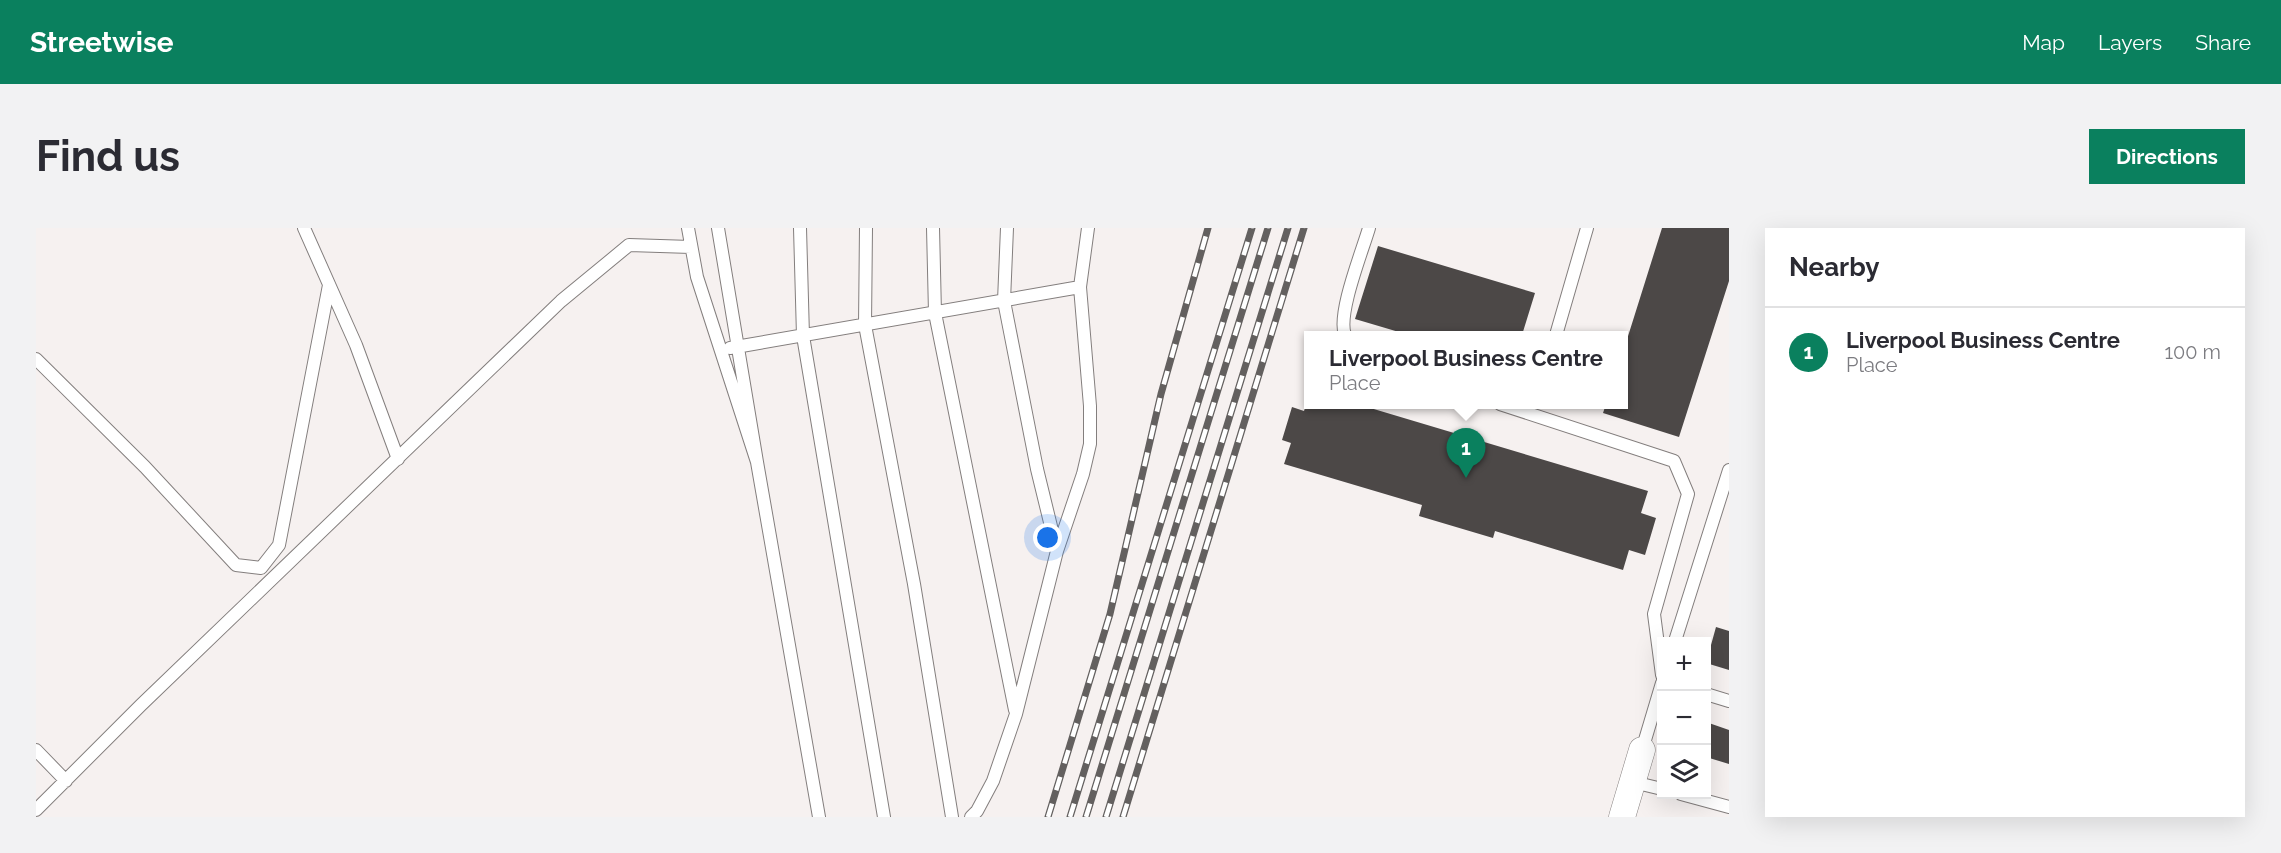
<!DOCTYPE html>
<html lang="en">
<head>
<meta charset="utf-8">
<style>
  :root { --surface:#fff; --page:#f2f2f3; --text:#2b2b33; --muted:#7c7c81; --line:#e1e1e2; --accent:#0a805e }
  body { margin:0; font-family:Raleway,sans-serif; background:var(--page); color:var(--text) }
  .controls { position:absolute; right:18px; bottom:18px; display:grid; overflow:hidden; border-radius:0px; box-shadow:0 6px 24px #0002 }
  .controls button { width:54px; height:54px; display:grid; place-items:center; padding:0; border:0; border-bottom:2px solid var(--line); background:var(--surface); color:var(--text); font:30px sans-serif }
  .you { position:absolute; left:1012px; top:310px; width:21px; height:21px; margin:-15px; border:4px solid #fff; border-radius:50%; background:#1a73e8; box-shadow:0 0 0 9px #1a73e833 }
  .badge { display:grid; place-items:center; width:39px; height:39px; border-radius:50%; background:var(--accent); color:#fff; font-size:20px; font-weight:700 }
  .pin { position:absolute; translate:-50% -50px; filter:drop-shadow(0 2px 3px #0008) }
  .pin::after { content:''; position:absolute; top:32px; width:21px; height:18px; background:inherit; clip-path:polygon(0 0,100% 0,50% 100%) }
  .popup { position:absolute; left:1268px; top:103px; width:324px; height:78px; box-sizing:border-box; display:grid; place-content:center; border-radius:0px; background:var(--surface); filter:drop-shadow(0 2px 4px #0005); font-size:20px; white-space:nowrap; color:var(--muted) }
  .popup b { font-size:22px; color:var(--text) }
  .popup::after { content:''; position:absolute; left:50%; top:100%; margin-left:-12px; border:12px solid transparent; border-top-color:var(--surface) }
  .list { margin:0; padding:0; list-style:none }
  h2 { display:flex; justify-content:space-between; align-items:center; height:78px; margin:0; padding:0 24px; font-size:26px }
  h2 small { font-size:20px; font-weight:400; color:var(--muted) }
  .list li { display:grid; grid-template-columns:39px 1fr auto; gap:18px; align-items:center; box-sizing:border-box; height:90px; padding:0 24px; border-top:2px solid var(--line) }
  .list b { display:block; font-size:22px; white-space:nowrap }
  .list p { margin:0; font-size:20px; white-space:nowrap; color:var(--muted) }
  .list em { font-size:20px; font-style:normal; color:var(--muted) }
  .icon { flex:none; width:33px; height:33px; fill:none; stroke:currentColor; stroke-width:2; stroke-linecap:round; stroke-linejoin:round }
  .map { position:relative; flex:none; width:1693px; height:589px; overflow:hidden; border-radius:0px }
  header { display:flex; align-items:center; gap:36px; box-sizing:border-box; height:84px; padding:0 30px; background:var(--accent); color:#fff }
  header strong { font-size:28px }
  nav { display:flex; gap:33px; margin-inline-start:auto; font-size:21px }
  .intro { display:flex; align-items:center; justify-content:space-between; box-sizing:border-box; height:144px; padding:0 36px }
  h1 { margin:0; font-size:42px }
  .button { padding:15px 27px; border-radius:0px; background:var(--accent); color:#fff; font-size:21px; font-weight:700 }
  main { display:flex; gap:36px; padding:0 36px }
  aside { flex:1; background:var(--surface); border-radius:0px; box-shadow:0 6px 24px #0002 }
  .map>svg:first-child { display:block }
</style>
</head>
<body>
<header>
<strong>Streetwise</strong>
<nav><a>Map</a><a>Layers</a><a>Share</a></nav>
</header>
<div class="intro"><h1>Find us</h1><a class="button">Directions</a></div>
<main>
<div class="map">
<svg width="1693" height="589" viewBox="0 0 1693 589">
  <rect width="100%" height="100%" fill="#f6f1f0"/>
  <path fill="#4c4847" d="M1626,0H1693V53L1643,209L1567,185L1570,176H1588V121Z
    M1342,18L1499,65L1486,107H1373L1319,91Z
    M1272,170V176H1321L1612,263L1605,285L1620,290L1609,327L1593,322L1587,342L1459,303L1457,310L1383,288L1386,277L1248,236L1255,215L1246,212L1256,179L1268,183Z
    M1680,399L1693,403V442L1670,435Z
    M1670,494L1693,502V536L1670,529Z"/>
  <g fill="none" stroke-linecap="round" stroke-linejoin="round">
    <defs>
      <path id="service" d="M268,0L320,117L362,231
        M652,0L661,49L721,234L682,0
        M764,0L767,108L848,589
        M830,0L829,97L878,356L916,589
        M897,0L899,85L979,482
        M971,0L968,73L1001,241L1021,323
        M1309,107C1301,86 1326,24 1333,0
        M1520,107L1551,0
        M694,120L1044,59
        M0,131L109,239L200,337L225,340L243,317L293,57
        M1464,176L1638,233L1652,266L1618,386L1626,447
        M721,234L783,589
        M1639,413L1693,242
        M1670,466L1693,473
        M0,522L30,553
        M1606,522L1626,455
        M1597,554L1626,561
        M1645,566L1693,579
        M0,582L105,477L525,73L593,17L655,19
        M935,589L941,583L957,553L980,486L1021,323L1047,246L1054,216V178L1044,59L1052,0"/>
      <path id="minor" d="M1586,589L1606,522"/>
    </defs>
    <use href="#service" stroke="#837e7d" stroke-width="14"/>
    <use href="#minor" stroke="#837e7d" stroke-width="27"/>
    <use href="#service" stroke="#fff" stroke-width="12"/>
    <use href="#minor" stroke="#fff" stroke-width="26"/>
    <defs>
      <path id="rail" d="M1012,589L1074,386L1125,166L1172,0
        M1034,589L1216,0
        M1050,589L1232,0
        M1070,589L1252,0
        M1087,589L1268,0"/>
    </defs>
    <use href="#rail" stroke="#63605f" stroke-width="7"/>
    <use href="#rail" stroke="#fff" stroke-width="4.5" stroke-dasharray="14" stroke-linecap="butt"/>
  </g>
</svg>
<div class="controls">
<button>+</button>
<button>−</button>
<button><svg class="icon" aria-label="layers" viewBox="0 0 24 24"><path d="M12 4l9 5-9 5-9-5zM3 14l9 5 9-5"/></svg></button>
</div>
<div class="you"></div>
<div class="pin badge" style="left:1430px;top:250px">1</div>
<div class="popup"><b>Liverpool Business Centre</b>Place</div>
</div>
<aside>
<h2>Nearby<small></small></h2>
<ul class="list">
<li><span class="badge">1</span><div><b>Liverpool Business Centre</b><p>Place</p></div><em>100 m</em></li>
</ul>
</aside>
</main>
</body>
</html>
